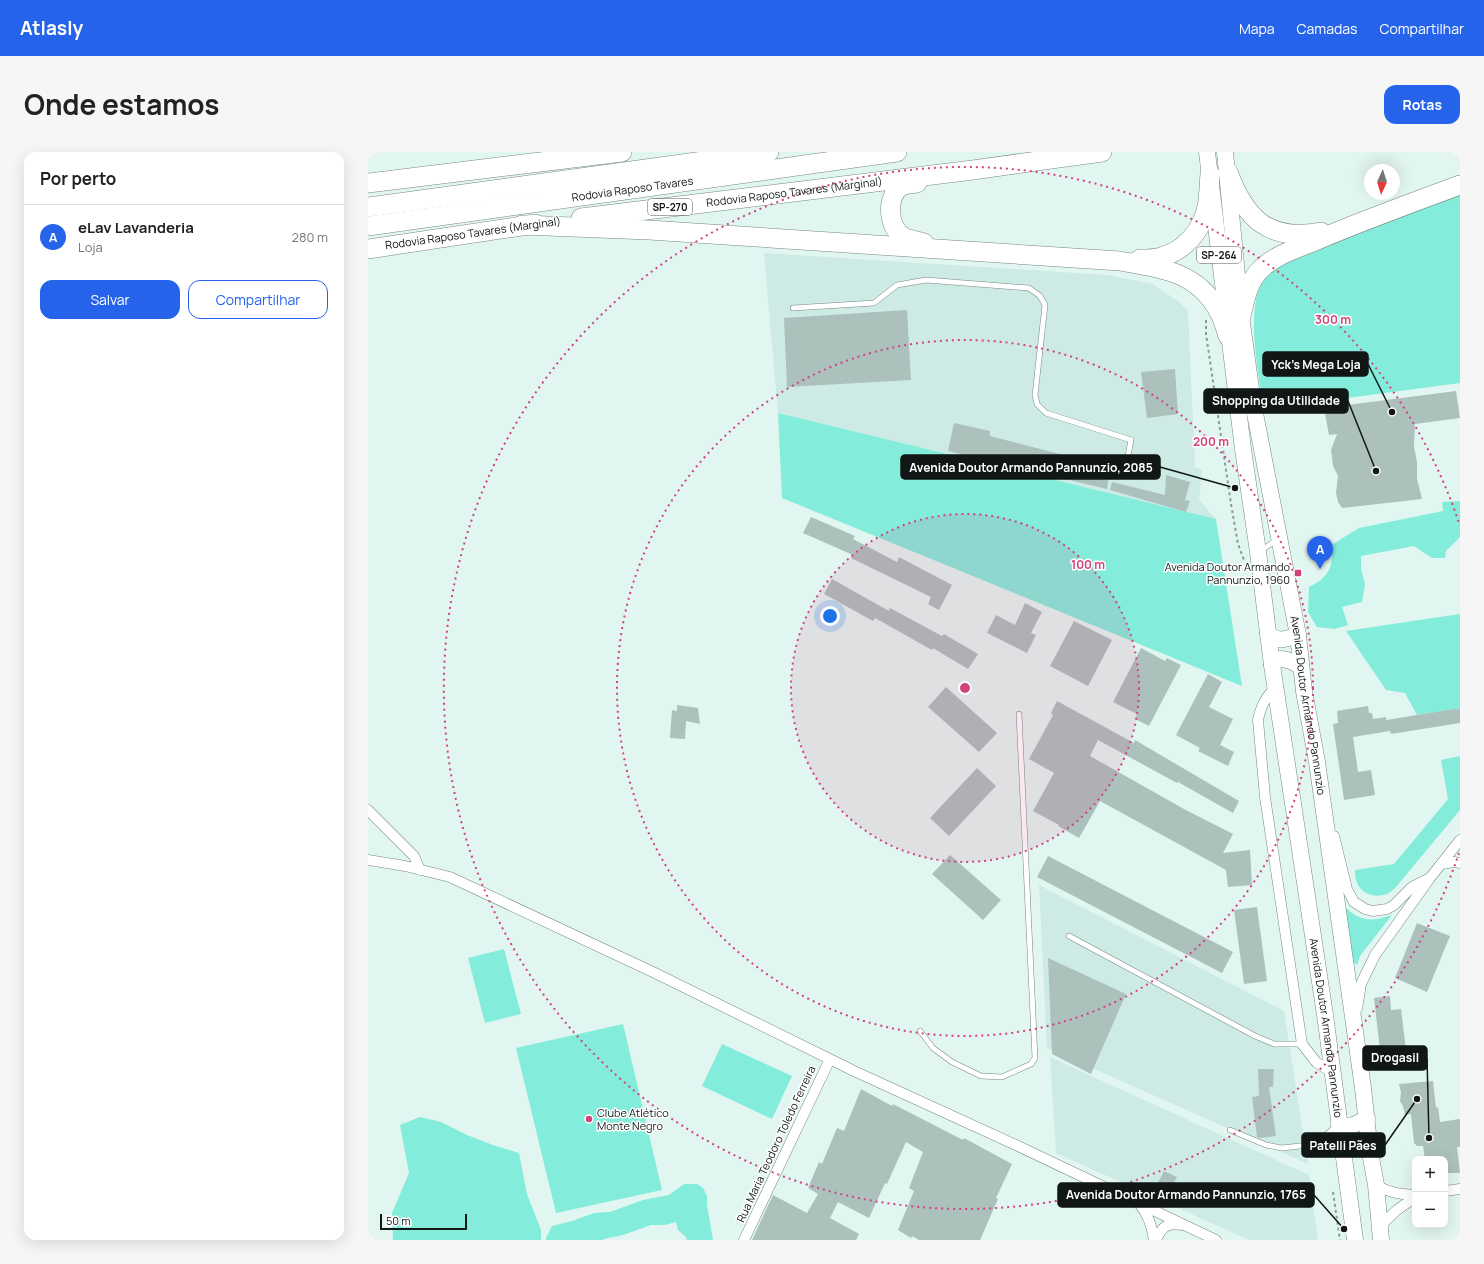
<!DOCTYPE html>
<html lang="pt">
<head>
<meta charset="utf-8">
<style>
  :root { --surface:#fff; --page:#f6f6f6; --text:#222; --muted:#767676; --line:#e0e0e0; --accent:#2563eb }
  body { margin:0; font-family:Manrope,sans-serif; background:var(--page); color:var(--text) }
  .controls { position:absolute; right:12px; bottom:12px; display:grid; overflow:hidden; border-radius:8px; box-shadow:0 4px 16px #0002 }
  .controls button { width:36px; height:36px; display:grid; place-items:center; padding:0; border:0; border-bottom:1px solid var(--line); background:var(--surface); color:var(--text); font:20px sans-serif }
  .compass { position:absolute; left:996px; top:12px; width:36px; height:36px; border-radius:50%; background:var(--surface); box-shadow:0 4px 16px #0002; rotate:184deg }
  .scale { position:absolute; left:12px; bottom:10px; width:87px; box-sizing:border-box; padding-left:4px; border:2px solid #101715; border-top:0; font-size:11px; line-height:14px; white-space:nowrap; color:#101715; -webkit-text-stroke:3px #fff; paint-order:stroke }
  .you { position:absolute; left:462px; top:464px; width:14px; height:14px; margin:-10px; border:3px solid #fff; border-radius:50%; background:#1a73e8; box-shadow:0 0 0 6px #1a73e833 }
  .badge { display:grid; place-items:center; width:26px; height:26px; border-radius:50%; background:var(--accent); color:#fff; font-size:13px; font-weight:700 }
  .pin { position:absolute; translate:-50% -33px; filter:drop-shadow(0 1px 2px #0008) }
  .pin::after { content:''; position:absolute; top:21px; width:14px; height:12px; background:inherit; clip-path:polygon(0 0,100% 0,50% 100%) }
  .list { margin:0; padding:0; list-style:none }
  h2 { display:flex; justify-content:space-between; align-items:center; height:52px; margin:0; padding:0 16px; font-size:17px }
  h2 small { font-size:13px; font-weight:400; color:var(--muted) }
  .list li { display:grid; grid-template-columns:26px 1fr auto; gap:12px; align-items:center; box-sizing:border-box; height:64px; padding:0 16px; border-top:1px solid var(--line) }
  .list b { display:block; font-size:15px; white-space:nowrap }
  .list p { margin:0; font-size:13px; white-space:nowrap; color:var(--muted) }
  .list em { font-size:13px; font-style:normal; color:var(--muted) }
  .actions { display:flex; gap:8px; padding:12px 16px }
  .actions a { flex:1; padding:9px 0; border:1px solid var(--accent); border-radius:12px; text-align:center; font-size:14px; color:var(--accent) }
  .actions .main { background:var(--accent); color:#fff }
  .map { position:relative; flex:none; width:1092px; height:1088px; overflow:hidden; border-radius:12px }
  header { display:flex; align-items:center; gap:24px; box-sizing:border-box; height:56px; padding:0 20px; background:var(--accent); color:#fff }
  header strong { font-size:19px }
  nav { display:flex; gap:22px; margin-inline-start:auto; font-size:14px }
  .intro { display:flex; align-items:center; justify-content:space-between; box-sizing:border-box; height:96px; padding:0 24px }
  h1 { margin:0; font-size:28px }
  .button { padding:10px 18px; border-radius:12px; background:var(--accent); color:#fff; font-size:14px; font-weight:700 }
  main { display:flex; gap:24px; padding:0 24px }
  aside { flex:1; background:var(--surface); border-radius:12px; box-shadow:0 4px 16px #0002 }
  .map>svg:first-child { display:block }
</style>
</head>
<body>
<header>
<strong>Atlasly</strong>
<nav><a>Mapa</a><a>Camadas</a><a>Compartilhar</a></nav>
</header>
<div class="intro"><h1>Onde estamos</h1><a class="button">Rotas</a></div>
<main>
<aside>
<h2>Por perto<small></small></h2>
<ul class="list">
<li><span class="badge">A</span><div><b>eLav Lavanderia</b><p>Loja</p></div><em>280 m</em></li>
</ul>
<div class="actions"><a class="main">Salvar</a><a>Compartilhar</a></div>
</aside>
<div class="map">
<svg width="1092" height="1088" viewBox="0 0 1092 1088">
  <rect width="100%" height="100%" fill="#e2f6f1"/>
  <path fill="#cdebe4" d="M396,101L740,123L785,132L810,149L820,159L827,315L834,318L831,348L848,367L410,261Z
    M671,733L916,859L940,1012L679,896Z
    M682,905L941,1023L950,1088H881L688,1001Z"/>
  <path fill="#84ecda" d="M1092,41V231L896,257C891,224 875,153 898,124C902,119 909,115 914,110Z
    M410,261L848,367L874,534L414,346Z
    M1092,349V385L1078,399L1077,406H1064L1046,394L993,404V417L997,432L994,450L974,455L980,473L967,477L949,475L940,460L941,435C963,424 964,415 965,392L991,376L1075,359L1074,350Z
    M1092,462V556L1049,563L1037,541L1018,538L978,479Z
    M1092,604V658L1028,735C1026,737 1024,739 1021,741C1010,747 994,743 989,731C987,727 987,722 987,718L1026,712L1080,647L1073,608Z
    M975,753C991,770 1004,770 1024,763L992,804L989,813L983,809Z
    M136,797L153,862L117,871L100,806Z
    M255,872L294,1038L188,1061L148,896Z
    M354,892L424,924L404,967L334,934Z
    M52,965L73,970L99,983L125,993L151,1001L159,1042L173,1078V1088H25L24,1061L41,1021L32,973Z
    M316,1032H329L335,1036L339,1044V1053L345,1088H319L318,1085L310,1078L308,1070L297,1073H283L255,1083L240,1086L234,1088H178V1086L184,1074L204,1069L226,1061L242,1060L275,1048L301,1043Z"/>
  <path fill="#acc0bc" d="M539,158L543,228L419,235L416,166Z
    M807,217L810,262L779,266L773,220Z
    M1088,239L1092,266L1047,272L1046,295L1049,310V327L1054,347L974,356L970,350L968,341L970,324L965,314L963,298L969,282L961,283L956,256Z
    M586,271L622,279V284L742,315L739,337L580,299Z
    M798,323L822,330L817,348L822,349L818,360L742,338L744,330L797,343Z
    M443,365L487,384L485,387L529,410L531,405L584,433L571,458L560,452L563,445L483,406L485,403L435,381Z
    M464,427L521,459L522,456L574,484L576,482L610,502L600,517L565,496L564,498L507,466L505,469L456,442Z
    M657,451L674,460L663,481L668,483L659,501L619,481L628,463L647,473Z
    M706,469L744,488L720,534L682,514Z
    M773,496L797,509L799,506L813,513L781,574L767,567L769,562L745,550Z
    M840,522L854,530L841,555L865,567L852,593L866,600L860,614L830,599L832,596L808,583Z
    M578,535L629,581L611,600L560,555Z
    M689,549L766,591L767,588L871,649L865,661L810,630L809,631L730,588L722,604L816,657L865,682L855,701L882,698L884,733L860,735L858,718L732,649L711,686L690,674L691,673L665,659L686,621L661,607L685,563L683,561Z
    M309,553L330,556L332,572L318,569L317,587L302,586L304,558L309,559Z
    M1000,554L1001,561H1004L1005,567L1018,565V568L1092,556V571L1023,582L1022,579L985,585L990,620L1003,618L1007,643L976,648L965,572L970,571L969,559Z
    M609,616L628,634L581,684L562,666Z
    M582,703L633,748L615,768L564,722Z
    M680,704L865,800L854,821L669,725Z
    M889,755L899,829L876,832L866,758Z
    M1049,771L1082,784L1059,840L1027,826Z
    M680,806L758,842L723,922L684,902Z
    M1022,844L1023,858L1033,857L1039,906L1022,907L1021,905L1013,907L1006,846Z
    M890,917H906L905,935H901L908,984L892,986L889,985L884,945L891,944Z
    M1065,929L1068,956L1070,955L1072,970L1092,967V995H1089L1092,1021H1077V1007H1057L1055,994H1049L1046,991L1043,962L1037,963L1035,954L1032,949L1033,940L1031,932Z
    M493,937L524,954L525,952L595,988L596,986L644,1012L628,1046L630,1047L612,1088H551L544,1084L543,1086L530,1078L546,1039L541,1036L555,1000L538,990L519,1032L517,1031L501,1066L470,1050L462,1066L491,1082L488,1088H384L405,1043L439,1061L450,1042L440,1036L451,1010L454,1012L469,976L476,979Z
    M796,1019L809,1025L800,1041L788,1035Z"/>
  <g fill="none" stroke-linecap="round" stroke-linejoin="round">
    <defs>
      <path id="lane" d="M425,156L506,151L529,133L558,128L661,136L672,144L677,153L667,243L669,252L678,261L763,288L758,314L777,320
        M892,399L909,388
        M701,784L887,884L906,892H934
        M552,879L565,896L584,910L613,924L634,925L663,912L667,906L651,562
        M862,978L898,993L914,996L941,993L960,998H973
        M941,993L958,983L968,974"/>
      <path id="street" d="M907,536C897,546 893,554 890,568L897,645L934,892L948,910L965,921
        M0,658L46,704L52,718
        M966,684L979,737L986,750L997,757L1005,759L1019,757L1026,753L1044,735L1062,726
        M0,708L37,714L82,725L287,821L486,919L650,994L848,1088
        M1073,712L1086,710L1092,711
        M989,857L993,832L1007,803L1062,726L1092,688
        M1008,1033C1022,1041 1031,1042 1047,1043
        M1077,1039L1092,1037
        M772,1053C781,1063 784,1075 786,1088
        M1011,1077C1021,1063 1032,1055 1047,1046
        M376,1088L462,907
        M788,1088C793,1076 799,1070 812,1073"/>
      <g id="primary">
        <path id="s1" d="M839,0L875,297L890,400L904,513L957,863L987,1088"/>
        <path id="s2" d="M857,0L873,164L885,251L930,483L936,539L949,610L995,936L1002,1000L1008,1033L1013,1088"/>
        <path d="M900,482C912,491 917,487 930,483"/>
        <path d="M904,513C910,501 924,510 933,514"/>
        <path d="M971,972C980,978 990,971 999,966"/>
        <path d="M974,998L984,991L992,992L1002,1000"/>
      </g>
      <g id="highway">
        <path d="M860,20C877,67 901,90 953,80"/>
        <path d="M0,31L254,0"/>
        <path d="M549,31C544,32 537,32 533,34C517,46 520,77 537,86C543,88 550,89 556,91"/>
        <path d="M0,55L401,0"/>
        <path id="s3" d="M213,66L605,18L734,0"/>
        <path d="M154,73L281,78L752,109C792,116 828,119 850,158C855,166 857,175 860,184"/>
        <path id="s4" d="M0,74L529,0"/>
        <path d="M0,97L167,72"/>
        <path d="M772,107C779,107 787,107 793,105C817,99 834,78 839,55C841,45 841,33 842,22"/>
        <path d="M873,164C877,148 880,129 893,117C907,103 928,97 947,89C994,69 1043,51 1092,33"/>
      </g>
    </defs>
    <use href="#lane" stroke="#768884" stroke-width="6"/>
    <use href="#street" stroke="#768884" stroke-width="11"/>
    <use href="#primary" stroke="#768884" stroke-width="17"/>
    <use href="#highway" stroke="#768884" stroke-width="20"/>
    <path stroke="#8b9a96" stroke-width="2" stroke-dasharray="3 3" stroke-linecap="butt" d="M838,168V182L863,352L870,392L876,408
      M965,1040L972,1088"/>
    <use href="#lane" stroke="#fff" stroke-width="5"/>
    <use href="#street" stroke="#fff" stroke-width="10"/>
    <use href="#primary" stroke="#fff" stroke-width="16"/>
    <use href="#highway" stroke="#fff" stroke-width="19"/>
  </g>
  <circle cx="597" cy="536" r="174" fill="#d04479" fill-opacity=".12"/>
  <g fill="none" stroke="#d04479" stroke-width="2" stroke-dasharray="2 4">
    <circle cx="597" cy="536" r="174"/>
    <circle cx="597" cy="536" r="348"/>
    <path d="M1091 701A521 521 0 1 1 1091 371"/>
  </g>
  <g fill="#d04479" stroke="#fff" stroke-width="1.5">
    <rect x="926" y="417" width="8" height="8" rx="2"/>
    <circle cx="221" cy="967" r="4"/>
  </g>
  <g text-anchor="middle" stroke-width="3" stroke-linejoin="round" paint-order="stroke">
    <g fill="#fff" stroke="#585d5b" stroke-width="1">
      <rect x="280" y="47" width="44" height="16" rx="3"/>
      <rect x="829" y="95" width="44" height="16" rx="3"/>
    </g>
    <g font-size="10" font-weight="bold" fill="#101715">
      <text x="302" y="59">SP-270</text>
      <text x="851" y="107">SP-264</text>
    </g>
    <g font-size="11" fill="#101715" stroke="#fff">
      <text dy="4" stroke="none"><textPath href="#s4" startOffset="267">Rodovia Raposo Tavares</textPath></text>
      <text dy="4" stroke="none"><textPath href="#s3" startOffset="215">Rodovia Raposo Tavares (Marginal)</textPath></text>
      <text transform="translate(105 81) rotate(-8)" y="4">Rodovia Raposo Tavares (Marginal)</text>
      <text dy="4" stroke="none"><textPath href="#s2" startOffset="560">Avenida Doutor Armando Pannunzio</textPath></text>
      <text dy="4" stroke="none"><textPath href="#s1" startOffset="884">Avenida Doutor Armando Pannunzio</textPath></text>
      <text transform="translate(408 992) rotate(-65)" y="4">Rua Maria Teodoro Toledo Ferreira</text>
    </g>
    <g font-size="11" fill="#101715" stroke="#fff" text-anchor="end">
      <text x="922" y="419">Avenida Doutor Armando<tspan x="922" dy="13">Pannunzio, 1960</tspan></text>
      <text x="229" y="965" text-anchor="start">Clube Atlético<tspan x="229" dy="13">Monte Negro</tspan></text>
    </g>
  </g>
  <circle cx="597" cy="536" r="6" fill="#d04479" stroke="#fff" stroke-width="2"/>
  <g font-size="12" text-anchor="middle" font-weight="bold" fill="#d04479" stroke="#fff" stroke-width="3" stroke-linejoin="round" paint-order="stroke">
    <text x="965" y="172">300 m</text>
    <text x="843" y="294">200 m</text>
    <text x="720" y="417">100 m</text>
  </g>
  <path fill="none" stroke="#101715" stroke-width="1.5" d="M1024 260L1000 212M1008 319L980 249M867 336L792 315M1061 986L1059 906M1049 947L1017 993M976 1077L946 1043"/>
  <g fill="#101715" stroke="#fff" stroke-width="1.5">
    <circle cx="1024" cy="260" r="4"/>
    <circle cx="1008" cy="319" r="4"/>
    <circle cx="867" cy="336" r="4"/>
    <circle cx="1061" cy="986" r="4"/>
    <circle cx="1049" cy="947" r="4"/>
    <circle cx="976" cy="1077" r="4"/>
  </g>
  <g fill="#101715" stroke="#101715" stroke-width="1.5">
    <rect x="895" y="200" width="105" height="24" rx="4"/>
    <rect x="836" y="237" width="144" height="24" rx="4"/>
    <rect x="533" y="303" width="259" height="24" rx="4"/>
    <rect x="995" y="894" width="64" height="24" rx="4"/>
    <rect x="934" y="981" width="83" height="24" rx="4"/>
    <rect x="690" y="1031" width="256" height="24" rx="4"/>
  </g>
  <g font-size="12" text-anchor="middle" font-weight="bold" fill="#fff">
    <text x="948" y="217">Yck's Mega Loja</text>
    <text x="908" y="253">Shopping da Utilidade</text>
    <text x="663" y="320">Avenida Doutor Armando Pannunzio, 2085</text>
    <text x="1027" y="910">Drogasil</text>
    <text x="975" y="998">Patelli Pães</text>
    <text x="818" y="1047">Avenida Doutor Armando Pannunzio, 1765</text>
  </g>
</svg>
<div class="controls">
<button>+</button>
<button>−</button>
</div>
<svg class="compass" viewBox="-18 -18 36 36"><path d="M0-13l5 13h-10z" fill="#e53935"/><path d="M0 13l5-13h-10z" fill="#767676"/></svg>
<div class="scale">50 m</div>
<div class="you"></div>
<div class="pin badge" style="left:952px;top:417px">A</div>
</div>
</main>
</body>
</html>
